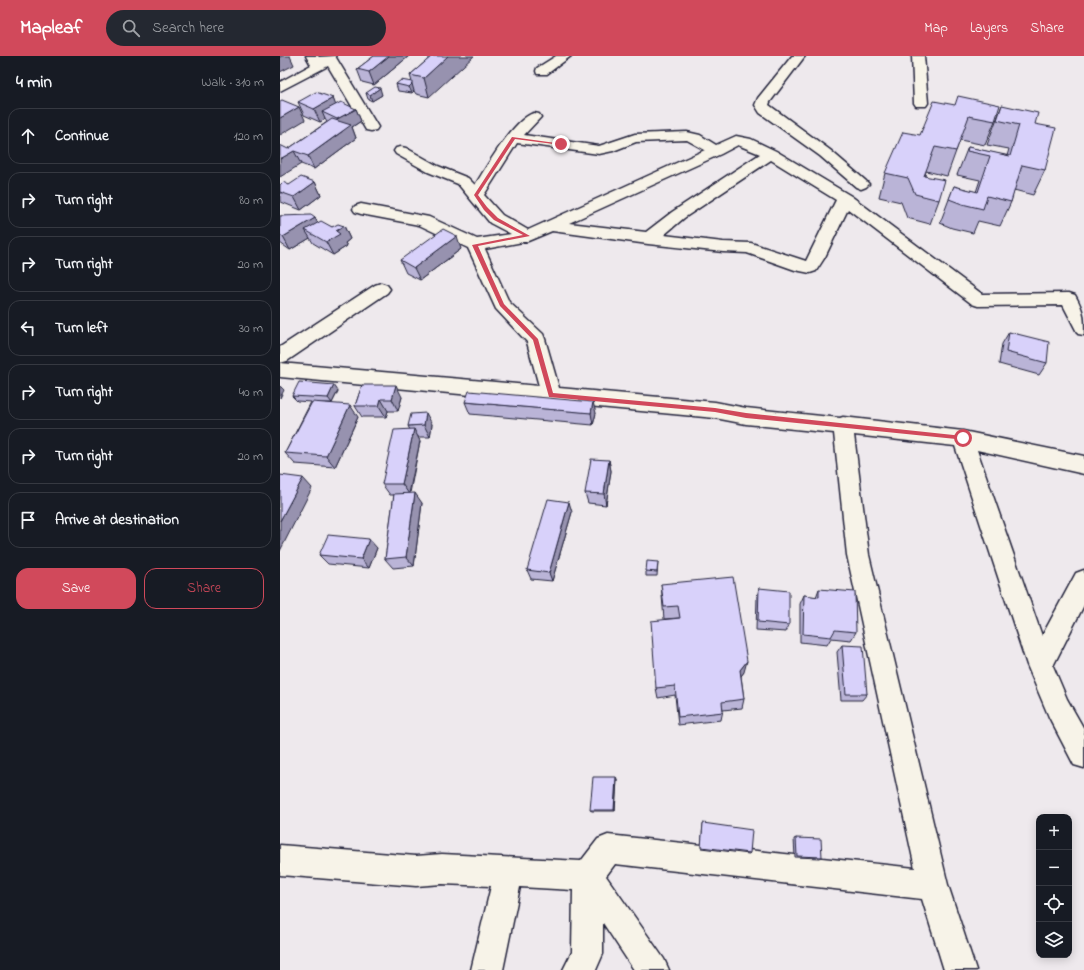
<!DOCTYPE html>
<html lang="en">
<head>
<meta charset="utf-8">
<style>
  :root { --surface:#171b24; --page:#242831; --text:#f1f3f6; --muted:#9ea1a6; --line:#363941; --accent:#d1495b }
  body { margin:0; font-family:"Indie Flower",sans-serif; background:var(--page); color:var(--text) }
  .controls { position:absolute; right:12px; bottom:12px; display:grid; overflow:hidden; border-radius:8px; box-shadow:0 2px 10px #0003 }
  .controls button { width:36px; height:36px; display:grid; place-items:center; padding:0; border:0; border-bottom:1px solid var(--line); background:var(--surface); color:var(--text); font:20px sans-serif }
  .stop { position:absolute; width:12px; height:12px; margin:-9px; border:3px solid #d1495b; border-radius:50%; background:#fff }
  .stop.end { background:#d1495b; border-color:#fff; box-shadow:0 1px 4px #0008 }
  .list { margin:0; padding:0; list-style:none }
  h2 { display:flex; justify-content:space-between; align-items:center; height:52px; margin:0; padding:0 16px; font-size:17px }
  h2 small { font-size:13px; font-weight:400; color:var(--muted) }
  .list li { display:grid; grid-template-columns:26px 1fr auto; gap:12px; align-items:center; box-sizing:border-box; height:56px; margin:0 8px 8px; padding:0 8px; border:1px solid var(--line); border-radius:12px }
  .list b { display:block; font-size:15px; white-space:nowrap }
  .list em { font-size:13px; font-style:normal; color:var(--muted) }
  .actions { display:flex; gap:8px; padding:12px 16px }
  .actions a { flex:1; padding:9px 0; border:1px solid var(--accent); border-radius:12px; text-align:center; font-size:14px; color:var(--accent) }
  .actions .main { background:var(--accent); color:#fff }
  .icon { flex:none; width:22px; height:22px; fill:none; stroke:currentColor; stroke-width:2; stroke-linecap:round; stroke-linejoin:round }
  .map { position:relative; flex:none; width:804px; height:914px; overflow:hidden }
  header { display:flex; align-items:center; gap:24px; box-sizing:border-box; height:56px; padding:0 20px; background:var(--accent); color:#fff }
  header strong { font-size:19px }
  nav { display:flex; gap:22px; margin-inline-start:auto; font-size:14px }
  .search { width:280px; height:36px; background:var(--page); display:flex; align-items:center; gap:10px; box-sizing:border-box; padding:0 14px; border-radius:22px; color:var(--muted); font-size:15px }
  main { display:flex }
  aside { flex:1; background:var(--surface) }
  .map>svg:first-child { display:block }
</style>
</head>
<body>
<header>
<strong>Mapleaf</strong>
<div class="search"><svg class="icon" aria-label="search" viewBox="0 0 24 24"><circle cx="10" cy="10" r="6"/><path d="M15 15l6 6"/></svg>Search here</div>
<nav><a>Map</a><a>Layers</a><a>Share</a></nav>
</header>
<main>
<aside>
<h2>4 min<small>Walk · 310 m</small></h2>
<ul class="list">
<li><svg class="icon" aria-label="ahead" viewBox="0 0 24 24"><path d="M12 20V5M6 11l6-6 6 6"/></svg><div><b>Continue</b></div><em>120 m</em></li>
<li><svg class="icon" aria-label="right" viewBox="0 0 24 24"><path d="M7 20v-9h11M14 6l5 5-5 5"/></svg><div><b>Turn right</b></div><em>80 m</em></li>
<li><svg class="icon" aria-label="right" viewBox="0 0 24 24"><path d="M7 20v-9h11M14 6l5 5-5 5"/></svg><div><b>Turn right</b></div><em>20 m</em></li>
<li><svg class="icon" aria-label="left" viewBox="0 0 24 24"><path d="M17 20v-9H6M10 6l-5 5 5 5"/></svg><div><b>Turn left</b></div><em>30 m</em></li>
<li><svg class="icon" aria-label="right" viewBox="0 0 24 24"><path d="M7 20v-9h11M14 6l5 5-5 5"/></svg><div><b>Turn right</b></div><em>40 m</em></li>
<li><svg class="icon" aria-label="right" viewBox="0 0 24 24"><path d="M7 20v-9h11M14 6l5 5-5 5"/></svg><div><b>Turn right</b></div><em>20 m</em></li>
<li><svg class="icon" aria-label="arrive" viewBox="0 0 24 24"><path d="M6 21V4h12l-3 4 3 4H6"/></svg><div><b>Arrive at destination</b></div></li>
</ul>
<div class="actions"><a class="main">Save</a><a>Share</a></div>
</aside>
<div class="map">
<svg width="804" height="914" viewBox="0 0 804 914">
  <rect width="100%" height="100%" fill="#eee9ed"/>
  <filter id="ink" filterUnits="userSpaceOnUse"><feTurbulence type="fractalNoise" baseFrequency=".025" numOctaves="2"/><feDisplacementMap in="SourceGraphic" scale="8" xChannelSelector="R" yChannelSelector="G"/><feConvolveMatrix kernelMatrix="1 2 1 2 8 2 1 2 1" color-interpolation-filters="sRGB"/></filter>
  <g filter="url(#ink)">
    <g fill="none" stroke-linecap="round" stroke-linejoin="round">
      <defs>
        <path id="street" d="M26,0H38L39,1L55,0L98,71L96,74L91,75L86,74L48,10L0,35V26L31,9Z
          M276,0H291L267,18H257L256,15L257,12Z
          M512,0H525L490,46L489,49L550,94L586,125L589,128L586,131L581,133L576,131L540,100L480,57L475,49L478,42Z
          M632,0H644L648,47L646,50H636L634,47Z
          M254,57L259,58L261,61L244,79L319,90L355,78L407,76L420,79L436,89L456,80L471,83L496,95L571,140L702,238L789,237L795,239C804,255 804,261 804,279L798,278L783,249L698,250L692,248L568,153L545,201L536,215L530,217L515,214L467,197L443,196L368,188L272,175L248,185L205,193L229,246L263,278L265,283L279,332L435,346L466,352L560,362L563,361L683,375L804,400V418L697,394L762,580L796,517L804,514V549L773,610L787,643L804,673V712L794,709L769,661L747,609L675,390L574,379L589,499L668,829L696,914H664L642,843L335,808L326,820L384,903L389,914H354L323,867V898L316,914H283L292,896L293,834L240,831L223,914H191L211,830L162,828L136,830L0,819V789L136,800L162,798L301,805L318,783L328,779L635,812L567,499L554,377L466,368L435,362L0,321V307L259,330L247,286L216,253L188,192L139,169L81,158L75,156L73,153L75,150L81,148L149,161L197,183L231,178L210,167L178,128L148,116L116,98L114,95L116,92L121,91L126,92L158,110L188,122L195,129C206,112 234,62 254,57ZM407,84L425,94L248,174L222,159L204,139L237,87L319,98L333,95L356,86ZM458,89L480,98L392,156L366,176L289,167L441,98ZM491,104L556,144L526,205L471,187L443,186L384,179L404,162Z
          M101,227L107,229L110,233L107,237L7,305L0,307V291L95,229Z"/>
      </defs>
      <use href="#street" stroke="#22223b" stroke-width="3"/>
      <use href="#street" fill="#f7f3e8" fill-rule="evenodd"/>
    </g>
    <path fill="#bab4d7" stroke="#22223b" d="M94,0H129L94,29L82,26L77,13Z
      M152,0L149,41L136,38L134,35L132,37L118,35L116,28L132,26L130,19Z
      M86,37L102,39L92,45L88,43Z
      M53,42L55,49L76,53L81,65L72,71L76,82L34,113L21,108L8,93L47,66L45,63L40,66L24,59L18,46Z
      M675,49L715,65L705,89L680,84L667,120L646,115L645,120L659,144L650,168L627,162L621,146L599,141L605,117L640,79Z
      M722,49L755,68L765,114L753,139L734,134L731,146L720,170L698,165L693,177L672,172L660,167L674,130L696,136L700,124L677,119L688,91L727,100L729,93L707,89Z
      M35,126L41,139L21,154L1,146L0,144V129H9Z
      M0,160L35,162L38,167L52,171L64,170L70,183L65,187L67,190L53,199L33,187L30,182L10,194L0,187Z
      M181,193L140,224L126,217L120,204Z
      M729,276L767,307L759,319L719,308L722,288Z
      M82,329L122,341L118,355H108L106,361H82L75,350Z
      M58,335L52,347H38L78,361L55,411L15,408L5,397L31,346L17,345L12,340Z
      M185,346L316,357L313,369L190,358Z
      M152,368L150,381H138L140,385L130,437L142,447L134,510L113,512L105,503L114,439H110L102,428L130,374L128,370Z
      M329,404L331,415L326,449L308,447L305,437Z
      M292,456L272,525L251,523L247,514Z
      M97,492L89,512L48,508L39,499Z
      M378,506L377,520H366V515Z
      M381,528L464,616L461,620L464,643L462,652L443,654L441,664L398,669L395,639L378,642L376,632L399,562L384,563Z
      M479,532L509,569L506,576L476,574L477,541Z
      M539,533L576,576L571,584L551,582L547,589L520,586V548L524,539L536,541Z
      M562,589L587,638L582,644H561L557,596Z
      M337,723L335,755H312L310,754Z
      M423,768L470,797L469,798L421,792Z
      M516,782L542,801L540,802L515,801L514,783Z"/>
    <path fill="#9792af" stroke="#22223b" d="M0,0H10L14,9L0,16Z
      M109,0H129L94,29L89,16Z
      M168,0H194L149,41L144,22Z
      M132,28L134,35L132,37L129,31Z
      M100,32L102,39L92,45L90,39Z
      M53,42L58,55L42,56L45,63L40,66L34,53Z
      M19,51L25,64L0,79V62Z
      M76,53L81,65L72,71L76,82L34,113L28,100L63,75L57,63Z
      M14,95L21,108L0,121V103Z
      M35,126L41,139L21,154L14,141Z
      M35,162L42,175L25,174L30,182L10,194L3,181Z
      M64,170L70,183L65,187L67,190L53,199L46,186L56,175Z
      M177,180L181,193L140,224L134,212Z
      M54,329L58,335L52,347L48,342Z
      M116,329L122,341L118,355L112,343Z
      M0,330L4,334L0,342Z
      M101,343L108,355L106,361L99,350Z
      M313,346L316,357L313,369L311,357Z
      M70,349L78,361L55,411L46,400Z
      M146,357L152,368L150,381L144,369Z
      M134,373L140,385L129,438L122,428Z
      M329,404L331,415L326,449L324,438Z
      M23,422L32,432L0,495V465Z
      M135,437L142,447L134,510L126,501Z
      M289,446L292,456L272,525L269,517Z
      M89,483L97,492L89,512L81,503Z
      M467,605L464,616L458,624L460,614Z
      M336,721L337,723L335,755L334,754Z"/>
    <path fill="#d8d1fa" stroke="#22223b" d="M94,0H109L89,16L77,13Z
      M152,0H168L144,22L130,19Z
      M121,24L132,26V28L129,31L116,28Z
      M95,31L100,32L90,39L86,37Z
      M36,36L53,42L34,53L18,46Z
      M678,40L720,49L715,65L689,60L676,95L655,91L644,120L665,124L659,144L635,138L628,122L605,117L623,76L640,79L654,45L675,49Z
      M2,44L19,51L0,62V45Z
      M61,46L76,53L57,63L42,56Z
      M722,49L758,57L755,68L776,72L765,114L742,109L731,146L707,140L703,153L682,148L669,143L674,130L698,136L710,100L687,95L688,91L730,100L739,69L717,64Z
      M52,63L71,69L28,100L14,95L0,103V89L8,93Z
      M21,121L35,126L14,141L0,136V129L3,126L9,129Z
      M31,159L35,162L3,181L0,179V160Z
      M41,165L52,171L58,168L64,170L56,175L60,178L46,186L25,174Z
      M163,173L177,180L134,212L120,204Z
      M729,276L769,286L767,307L726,296Z
      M19,326L54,329L48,342L12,340Z
      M82,329H116L112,343H101L99,350H75Z
      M189,335L313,346L311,357L185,346Z
      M32,346L70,349L46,400L5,397Z
      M146,357L144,369L128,370L131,358Z
      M134,373L122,428H102L114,374Z
      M311,403L329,404L324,438L305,437Z
      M0,419L23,422L0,465Z
      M135,437L126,501L105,503L114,438Z
      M268,443L289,446L269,517L247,514Z
      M48,479L89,483L81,503L39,499Z
      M367,505L378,506L377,516L366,515Z
      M453,521L467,605L460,614L464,643L442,646L443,656L398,661L395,630L376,632L371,565L400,562L398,550L384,551L381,528Z
      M479,532L509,535V569L478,566Z
      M539,533L575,536L576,576L555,574L551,581L523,578L524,539L539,541Z
      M562,589L583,590L587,638H566Z
      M313,721H336L334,754H310Z
      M423,767L472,774L470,797L421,791Z
      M516,782L541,783L542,801L517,800Z"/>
  </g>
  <path fill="#d1495b" d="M232,81L283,88L281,89L235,83L198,139L207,151L218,162L250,180L198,190L224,248L258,283L273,337L435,352L466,357L683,380L686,382V384L466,362L435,356L269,341L253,284L220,250L192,189L243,179L214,164L204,154L194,139Z"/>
</svg>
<div class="controls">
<button>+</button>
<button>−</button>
<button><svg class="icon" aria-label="locate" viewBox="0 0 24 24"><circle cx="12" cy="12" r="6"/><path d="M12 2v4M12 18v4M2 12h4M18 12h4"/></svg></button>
<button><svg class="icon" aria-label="layers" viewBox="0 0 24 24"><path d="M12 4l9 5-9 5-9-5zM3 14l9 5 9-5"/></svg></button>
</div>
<div class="stop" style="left:683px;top:382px"></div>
<div class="stop end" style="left:281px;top:88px"></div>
</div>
</main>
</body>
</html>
